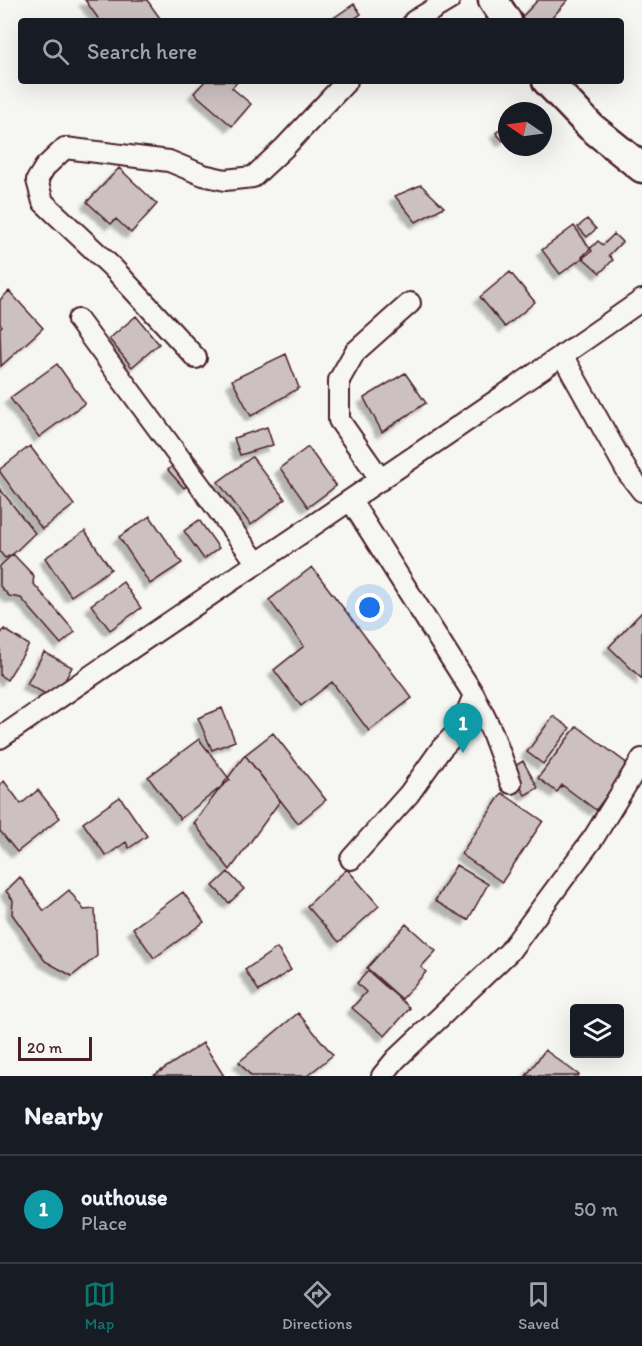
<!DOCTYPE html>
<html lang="en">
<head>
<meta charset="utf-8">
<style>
  :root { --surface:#171b24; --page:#242831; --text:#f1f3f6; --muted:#9ea1a6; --line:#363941; --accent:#0f766e }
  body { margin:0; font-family:Itim,sans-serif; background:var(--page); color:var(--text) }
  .controls { position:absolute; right:18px; bottom:18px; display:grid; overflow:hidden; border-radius:6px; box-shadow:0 6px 24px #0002 }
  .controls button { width:54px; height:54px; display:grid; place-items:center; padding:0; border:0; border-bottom:2px solid var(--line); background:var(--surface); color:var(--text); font:30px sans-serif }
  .compass { position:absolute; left:498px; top:102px; width:54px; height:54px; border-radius:50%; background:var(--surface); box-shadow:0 6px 24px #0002; rotate:283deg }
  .scale { position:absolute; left:18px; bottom:15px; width:74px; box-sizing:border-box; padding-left:6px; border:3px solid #4a1f2b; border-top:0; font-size:16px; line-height:21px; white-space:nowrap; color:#4a1f2b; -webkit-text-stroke:4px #f6f6f2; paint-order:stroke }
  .you { position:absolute; left:370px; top:608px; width:21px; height:21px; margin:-15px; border:4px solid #fff; border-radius:50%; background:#1a73e8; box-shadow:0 0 0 9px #1a73e833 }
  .badge { display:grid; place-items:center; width:39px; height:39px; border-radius:50%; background:var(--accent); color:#fff; font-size:20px; font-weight:700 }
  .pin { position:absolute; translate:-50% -50px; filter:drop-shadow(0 2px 3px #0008) }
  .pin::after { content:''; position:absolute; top:32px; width:21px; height:18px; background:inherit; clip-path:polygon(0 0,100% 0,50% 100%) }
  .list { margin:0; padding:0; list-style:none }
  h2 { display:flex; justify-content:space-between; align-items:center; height:78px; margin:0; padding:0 24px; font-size:26px }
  h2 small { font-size:20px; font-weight:400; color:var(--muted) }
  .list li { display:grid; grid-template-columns:39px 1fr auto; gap:18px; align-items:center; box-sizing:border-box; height:108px; padding:0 24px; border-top:2px solid var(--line) }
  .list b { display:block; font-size:22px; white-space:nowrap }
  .list p { margin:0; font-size:20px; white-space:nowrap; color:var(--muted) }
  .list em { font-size:20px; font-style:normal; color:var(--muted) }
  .icon { flex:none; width:33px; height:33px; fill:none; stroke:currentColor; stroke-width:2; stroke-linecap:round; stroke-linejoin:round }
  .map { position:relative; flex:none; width:642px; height:1076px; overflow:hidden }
  .search { position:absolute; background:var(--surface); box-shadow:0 6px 24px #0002; left:18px; right:18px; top:18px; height:66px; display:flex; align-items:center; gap:15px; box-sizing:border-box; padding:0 21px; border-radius:6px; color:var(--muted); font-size:22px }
  .sheet { height:186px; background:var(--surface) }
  nav { display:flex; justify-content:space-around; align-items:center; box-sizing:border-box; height:84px; border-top:2px solid var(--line); background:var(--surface); font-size:16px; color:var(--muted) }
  nav a { display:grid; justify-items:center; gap:3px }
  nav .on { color:var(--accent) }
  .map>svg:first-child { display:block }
</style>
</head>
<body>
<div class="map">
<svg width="642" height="1076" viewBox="0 0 642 1076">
  <defs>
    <filter id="shadow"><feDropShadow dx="-5.5" dy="5.5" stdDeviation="1.5" flood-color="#0004"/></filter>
  </defs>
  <rect width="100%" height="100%" fill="#f6f6f2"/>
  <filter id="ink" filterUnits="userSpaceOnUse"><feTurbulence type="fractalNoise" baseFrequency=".0167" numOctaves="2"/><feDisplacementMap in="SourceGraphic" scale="12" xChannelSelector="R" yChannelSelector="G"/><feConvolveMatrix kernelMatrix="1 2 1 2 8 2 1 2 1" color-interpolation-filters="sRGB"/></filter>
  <g filter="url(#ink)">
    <path fill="#ccc1c0" stroke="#4a1f2b" stroke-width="1.5" filter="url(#shadow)" d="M85,0H147L162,21H100Z
      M538,0H568L549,21H525L521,18Z
      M354,4L361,14L351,21H329Z
      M205,81H238L232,88L251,104L232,126L194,93Z
      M503,126L507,130V138L503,141L496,133Z
      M119,168L157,204L131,233L116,219L111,224L87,202Z
      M421,185L444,207L416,222L395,196Z
      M587,219L596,229L587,237L578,227Z
      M574,226L592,251L560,274L542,250Z
      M614,234L622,242L609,255L613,260L600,273L582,257L598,241L603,245Z
      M510,272L535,302L505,327L480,297Z
      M9,291L43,328L1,366L0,328L2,326L0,324V300Z
      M136,316L159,344L132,367L109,339Z
      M286,354L299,388L251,416L232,380Z
      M57,364L85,403L39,437L10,398Z
      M405,373L426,403L382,432L364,398Z
      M267,427L273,445L240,455L234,438Z
      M30,446L74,505L42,529L0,472V469Z
      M308,447L336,486L308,507L280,468Z
      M190,451L205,470L184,488L168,470Z
      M252,457L285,499L251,525L218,482Z
      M0,489L35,533L13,554L5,558L0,552Z
      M150,516L182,563L150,584L119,537Z
      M199,520L219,548L204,559L184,531Z
      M85,531L111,569L71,596L45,558Z
      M13,554L34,576L33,583L75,632L61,644L21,598L9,596L0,586V566Z
      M312,567L412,698L369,731L332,682L301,706L274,670L304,646L269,600Z
      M123,582L141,608L110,630L91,605Z
      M642,612V679L609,647Z
      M4,629L29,645L7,680L0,675V635Z
      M44,652L72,667L55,699L27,684Z
      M222,708L235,741L212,750L198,718Z
      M553,716L570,728L543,764L527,752Z
      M577,726L629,765L596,810L562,785L557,792L538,778Z
      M273,733L326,800L298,823L245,755Z
      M199,739L230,780L180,819L148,777Z
      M245,755L280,801L230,870L194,823Z
      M523,761L538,788L525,795L510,769Z
      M4,781L21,804L38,790L60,818L17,852L0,831V784Z
      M502,793L543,821L502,882L461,854Z
      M120,797L147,836L129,848L126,842L106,856L83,823Z
      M456,865L488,884L468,920L435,901Z
      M347,869L379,906L339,942L307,906Z
      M228,872L244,889L229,903L213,886Z
      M20,877L44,911L69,890L84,910L95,909L97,956L72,976L45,961L12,914L13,900L6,891Z
      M183,892L204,922L154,958L133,928Z
      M406,924L436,951L421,967L426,972L402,999L367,968Z
      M277,948L291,970L259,991L245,970Z
      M368,971L410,1008L385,1036L352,1008L366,992L357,983Z
      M298,1013L333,1055L307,1076H251L239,1062Z
      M203,1043L224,1076H153Z
      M545,1050L579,1075L578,1076H526Z"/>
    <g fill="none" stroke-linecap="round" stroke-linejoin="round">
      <defs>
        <path id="street" d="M414,21L449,0
          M78,320L257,563
          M562,355L628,473L642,491
          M196,358L113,268L43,202L37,180L45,167L65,148L169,161L203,175L225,180L253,177L284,148L347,81
          M381,480L339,420V380L355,352L410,303
          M351,501L474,695L492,732L511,783
          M0,738C214,591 430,448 642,300
          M351,859L409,794L441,749L460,729L474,695
          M382,1076L396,1059L509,952L594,837L642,759"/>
        <path id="secondary" d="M493,0L507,21
          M547,81L591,127L642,168"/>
      </defs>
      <use href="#street" stroke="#4a1f2b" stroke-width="24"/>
      <use href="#secondary" stroke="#4a1f2b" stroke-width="33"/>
      <use href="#street" stroke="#f6f6f2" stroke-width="20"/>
      <use href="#secondary" stroke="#f6f6f2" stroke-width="28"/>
    </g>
  </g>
</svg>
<div class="controls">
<button><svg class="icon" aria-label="layers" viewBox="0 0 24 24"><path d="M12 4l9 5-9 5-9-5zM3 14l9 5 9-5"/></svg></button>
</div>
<svg class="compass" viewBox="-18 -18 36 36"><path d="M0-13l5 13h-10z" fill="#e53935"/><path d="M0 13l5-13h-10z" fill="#9ea1a6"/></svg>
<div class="scale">20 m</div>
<div class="you"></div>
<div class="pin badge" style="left:463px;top:753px;background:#0f9aa8">1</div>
<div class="search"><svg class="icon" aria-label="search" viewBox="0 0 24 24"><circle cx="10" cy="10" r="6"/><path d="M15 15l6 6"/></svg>Search here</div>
</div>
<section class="sheet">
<h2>Nearby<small></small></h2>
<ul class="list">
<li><span class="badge" style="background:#0f9aa8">1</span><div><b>outhouse</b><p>Place</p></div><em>50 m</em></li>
</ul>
</section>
<nav>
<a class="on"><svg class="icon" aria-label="map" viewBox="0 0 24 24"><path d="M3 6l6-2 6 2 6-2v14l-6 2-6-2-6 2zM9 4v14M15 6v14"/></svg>Map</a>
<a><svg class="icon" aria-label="directions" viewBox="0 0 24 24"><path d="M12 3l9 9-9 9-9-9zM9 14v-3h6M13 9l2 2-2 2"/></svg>Directions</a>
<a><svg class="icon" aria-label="saved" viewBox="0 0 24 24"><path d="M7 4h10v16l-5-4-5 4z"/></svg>Saved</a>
</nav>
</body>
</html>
